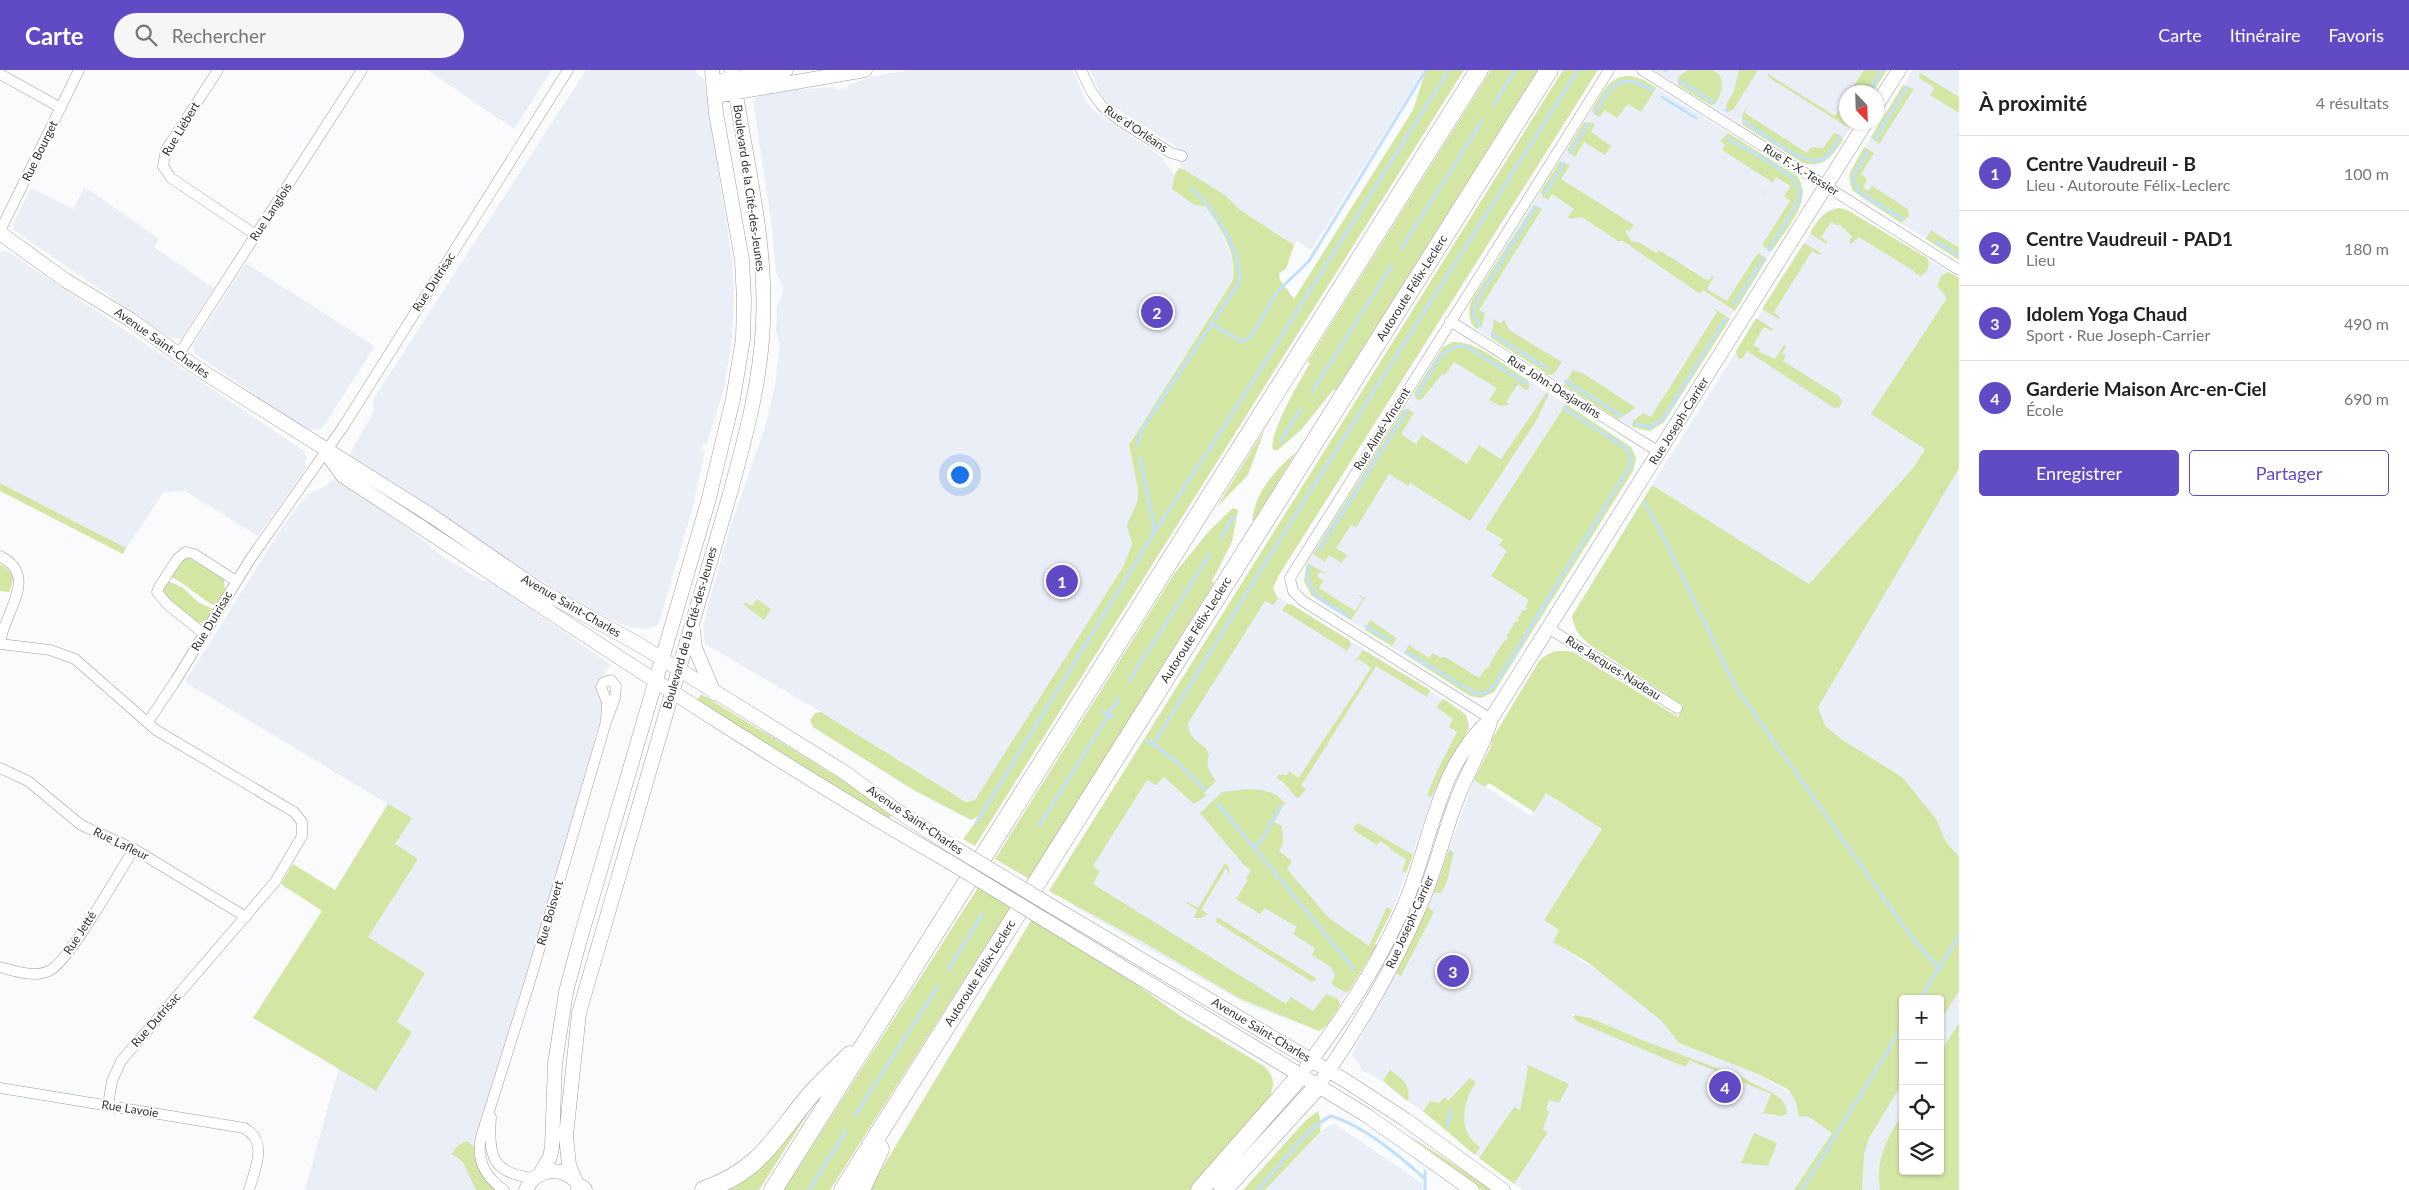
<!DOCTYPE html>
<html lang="fr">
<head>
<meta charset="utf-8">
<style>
  :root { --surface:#fff; --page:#f6f6f6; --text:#222; --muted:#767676; --line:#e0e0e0; --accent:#614bc4 }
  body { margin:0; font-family:Lato,sans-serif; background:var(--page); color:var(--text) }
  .controls { position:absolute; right:15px; bottom:15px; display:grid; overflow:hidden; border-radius:5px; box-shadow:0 1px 4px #0004 }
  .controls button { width:45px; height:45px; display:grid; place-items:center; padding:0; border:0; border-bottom:1px solid var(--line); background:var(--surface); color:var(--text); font:25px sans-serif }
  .compass { position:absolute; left:1839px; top:15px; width:45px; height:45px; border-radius:50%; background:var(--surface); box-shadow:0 1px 4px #0004; rotate:157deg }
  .you { position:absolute; left:959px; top:404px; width:18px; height:18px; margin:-12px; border:4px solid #fff; border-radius:50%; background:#1a73e8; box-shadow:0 0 0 8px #1a73e833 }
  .badge { display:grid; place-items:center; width:32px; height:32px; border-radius:50%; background:var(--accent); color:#fff; font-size:16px; font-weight:700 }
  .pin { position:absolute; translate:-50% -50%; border:2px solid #fff; box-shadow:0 1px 5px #0006 }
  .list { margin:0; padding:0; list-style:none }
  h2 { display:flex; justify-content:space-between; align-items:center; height:65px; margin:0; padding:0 20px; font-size:21px }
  h2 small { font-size:16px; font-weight:400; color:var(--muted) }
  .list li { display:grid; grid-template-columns:32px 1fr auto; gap:15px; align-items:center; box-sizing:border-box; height:75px; padding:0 20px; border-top:1px solid var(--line) }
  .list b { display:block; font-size:19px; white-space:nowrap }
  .list p { margin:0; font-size:16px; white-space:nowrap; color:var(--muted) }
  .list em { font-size:16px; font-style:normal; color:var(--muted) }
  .actions { display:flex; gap:10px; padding:15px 20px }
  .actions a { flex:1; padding:11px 0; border:1px solid var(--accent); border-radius:5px; text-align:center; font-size:18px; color:var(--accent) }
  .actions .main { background:var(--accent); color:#fff }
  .icon { flex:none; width:28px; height:28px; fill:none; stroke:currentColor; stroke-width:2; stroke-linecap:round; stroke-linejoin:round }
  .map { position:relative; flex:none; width:1959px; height:1120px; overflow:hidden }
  header { display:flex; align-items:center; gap:30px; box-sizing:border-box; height:70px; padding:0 25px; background:var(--accent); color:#fff }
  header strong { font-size:24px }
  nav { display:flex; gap:28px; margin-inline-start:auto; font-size:18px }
  .search { width:350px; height:45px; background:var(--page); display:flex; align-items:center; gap:12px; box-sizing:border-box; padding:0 18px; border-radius:28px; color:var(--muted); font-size:19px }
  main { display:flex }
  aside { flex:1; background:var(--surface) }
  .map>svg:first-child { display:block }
</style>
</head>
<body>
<header>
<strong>Carte</strong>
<div class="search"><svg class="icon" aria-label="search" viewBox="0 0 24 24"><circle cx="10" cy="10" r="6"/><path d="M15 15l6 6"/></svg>Rechercher</div>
<nav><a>Carte</a><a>Itinéraire</a><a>Favoris</a></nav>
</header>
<main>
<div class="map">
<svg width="1959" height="1120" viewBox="0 0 1959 1120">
  <rect width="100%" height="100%" fill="#fafbfd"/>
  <path fill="#eaeef6" d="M427,0H552L514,59Z
    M586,0H696L697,4L704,9L732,190L734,229L732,269L724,319L707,373H704L701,380L705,381L693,436L661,546L657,555L648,559L634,558L621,554L578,533L519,497L349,385L373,343L374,328Z
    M909,0H1073L1086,31L1094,41L1159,85L1186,120L1206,137L1219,156L1234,193L1232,212L1129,375L1138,419V430L1127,455L1132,475L1123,497L1002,689L978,727L972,732L958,727L825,644L705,574L703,555L709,532L730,458L765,357L775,315L780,275L776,262L777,235L782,226L783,217L776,202L772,158L753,30L760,25L792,20L835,17L836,20L848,18V15L875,6Z
    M1090,0H1424L1311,180L1297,171L1294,175L1240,140L1226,126L1181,98L1177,77L1108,33L1100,23Z
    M1654,0H1887L1873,22H1846V52L1854,53L1833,84L1824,92L1814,95L1803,93Z
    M1913,0H1959V190L1860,127L1850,115L1851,99Z
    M1631,6L1644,10L1797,106L1803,120L1800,136L1664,352L1650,361L1629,356L1476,259L1470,250L1469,245L1472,230L1609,12L1619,7Z
    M31,118L73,139L84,118L91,121L159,169L154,177L214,218L181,269L170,268L14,160L13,154Z
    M1840,138L1849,141L1959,208L1925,378L1913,398L1808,515L1652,415L1819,150L1827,141Z
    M6,180L304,381L307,389L305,395L307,397L258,466L185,421L164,422L126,478L0,413V182Z
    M246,193L375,276L323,357L319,360L306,359L194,283L193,275Z
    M1453,272L1471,275L1566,334L1485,459L1564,511L1494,622L1481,628L1470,626L1315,529L1304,511L1306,495L1312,483L1440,282L1443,277Z
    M1959,398V835L1786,677Z
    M334,408L405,456L442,486L482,511L490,510L611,595L597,613L596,617L603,629V641L538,866L475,1068V1091L483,1108L495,1120H305L339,997L376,1021L412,962L397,953L425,903L322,841L388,734L185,612L283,456L308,424L327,415Z
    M1271,514L1273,521L1286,532L1416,611L1462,642L1469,653L1467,661L1438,711L1394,837L1375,874L1377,875L1327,955L1319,961L1245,933L1073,836L1074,834L1068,830Z
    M1474,710L1531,746L1546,723L1602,759L1544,850L1559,860L1553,872L1756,1003L1840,1051L1797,1120H1523L1490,1096L1431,1047L1393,1021L1385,1012L1362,1001L1358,992L1352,986L1354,980L1406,884L1428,837Z
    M1959,891V1120H1818L1903,983V1101H1940V929H1936Z
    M1332,1054H1335L1422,1113L1423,1120H1265L1320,1062Z"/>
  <path fill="#d3e6a4" d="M1426,0H1464L975,776L963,769L981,745L971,750L912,719L813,657L810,650L815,643L821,642L958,727L966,732L975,730L1123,497L1132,475L1127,455L1138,430V419L1129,375L1232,212C1239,186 1221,158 1206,137L1193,134L1172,119L1175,104L1179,98L1185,100L1226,126L1240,140L1294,175L1286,199L1279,203L1280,210L1294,229L1413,40Z
    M1491,0H1538L1336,320H1333L1302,359L1278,380H1273C1268,364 1301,309 1310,293L1307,292Z
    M1563,0H1598L1279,505L1273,518L1278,529L1273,535L1265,531L1188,653C1189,673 1204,672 1208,682C1210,687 1206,692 1208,698C1209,702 1214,707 1216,711L1204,723L1206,726L1194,734L1164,707L1156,715L1147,710L1093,796L1100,801L1093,814L1286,934L1291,927L1313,941L1326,924L1338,929L1340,935L1327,955L1319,961L1239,928L1145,873L1049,821Z
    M1688,0C1695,0 1705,0 1712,0C1727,4 1722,25 1715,34L1710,35L1678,15V7Z
    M1739,0H1758L1733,40L1727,42L1726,35L1734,21Z
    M1864,0H1887L1873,22H1850Z
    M1920,3L1959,27V43L1930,25L1935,18L1919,8Z
    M1768,4L1835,46L1846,27V52L1854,53L1851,57L1846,56L1768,7Z
    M1631,6L1644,10L1656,18L1641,42L1628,34L1617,48L1605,40L1600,47L1594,44L1592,40C1602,24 1609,5 1631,6Z
    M1903,15L1914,19L1879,74L1871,67Z
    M1747,36L1745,43L1807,83L1812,77L1823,78L1834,63L1840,65L1843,70C1832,86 1824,98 1803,93L1743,55L1742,46Z
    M1584,52L1595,54L1591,62L1611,76L1605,85L1584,72L1575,87L1567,80Z
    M1728,63L1797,106C1815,130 1785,160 1772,181L1762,175L1790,131L1784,126L1791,116L1776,107L1762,128L1772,112L1722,80L1725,75L1720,71Z
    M1864,77L1874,83L1861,104L1867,109L1863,118L1868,121L1872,116L1908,139L1909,146L1901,153L1852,120L1849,105Z
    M1560,91L1570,95L1561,109L1634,155L1630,161L1625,160L1631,171L1640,173L1656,183L1659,180L1708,211L1712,206L1714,207L1707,219L1727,231L1758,183L1767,189L1735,241L1703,220L1700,224L1623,171H1618L1582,147L1570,149L1568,147L1574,139L1552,124L1548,130L1543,127L1541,121Z
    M1534,135L1542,139L1479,240L1485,243L1482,256L1476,259C1468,251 1468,240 1472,230Z
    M1840,138L1849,141L1927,188L1929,194L1927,201L1921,206L1916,204L1914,201L1859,167L1851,174L1849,172L1852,166L1839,154L1838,156L1831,152L1821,167L1828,172L1826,174L1810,163C1818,150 1824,140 1840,138Z
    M1931,160L1959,178V190L1926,169Z
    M1804,173L1821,183L1819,185L1812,181L1774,242L1780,247L1779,249L1762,239Z
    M1948,202L1959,208V398L1818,637L1825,656L1841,669L1903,708L1936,749L1946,772L1959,787V921L1940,951V929H1903V1012L1869,1068L1864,1084L1862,1120H1794L1832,1063L1809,1047L1799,1046L1796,1032L1789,1020L1756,1003L1679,973L1662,951L1587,892L1553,872L1559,860L1544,850L1602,759L1546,723L1534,742L1489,713L1485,717L1474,710L1491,676L1492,669L1539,591C1550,581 1558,579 1573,582L1678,647L1683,635L1590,575C1579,566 1574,559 1572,546L1652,415L1809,514L1913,398L1925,379L1871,344L1947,228L1937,216L1941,206Z
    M1712,237L1730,249L1664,352L1650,361L1632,357L1633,351L1643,343L1651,347L1717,242Z
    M1756,248L1773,259L1772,261L1764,257L1753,275L1760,279L1759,282L1775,289L1784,275L1786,277L1782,283L1786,285L1783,291L1839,326L1842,331L1840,337L1834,338L1747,281L1742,289L1738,288L1736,281Z
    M1494,249L1501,254L1504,249L1509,260L1562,292L1554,304L1549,305L1491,268Z
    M1453,272C1476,270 1508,298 1528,310L1529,319L1526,320L1518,314L1506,332L1509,335L1500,336L1489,330L1497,318L1454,292L1445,305L1442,304L1422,329L1417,330L1414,323L1443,277Z
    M1573,300L1586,305L1636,338L1618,349L1564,315Z
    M1547,322L1549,324L1535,353L1470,451L1410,413L1408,416L1389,404L1356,458L1351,455L1336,478L1347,485L1341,493L1329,485L1325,492L1313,484L1403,340L1408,339L1414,343L1401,364L1416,374L1422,365L1467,394L1479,375L1501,389Z
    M1566,334L1631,377L1636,388L1633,401L1494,622L1481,628L1470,626L1404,583L1411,572L1410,576L1429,588L1433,583L1440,588L1445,587L1479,608L1485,599L1490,597V593L1504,571L1508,569L1507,565L1515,552L1519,551L1518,548L1522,541L1527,539L1526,535L1529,530L1491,506L1507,481L1499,475L1503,470L1485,459Z
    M1265,359L1248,405L1216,438Z
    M1296,382L1257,446L1254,451L1252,450C1256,421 1275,400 1296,382Z
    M0,413L126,478L123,484L0,421Z
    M1233,438L1238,440L1232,472L1212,511L1214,513L1029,809L995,789L1174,504L1210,460Z
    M189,488L224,509L225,520L215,536C199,528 187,514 171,507L184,489Z
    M1307,493L1327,504L1320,502L1317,506L1323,511L1319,518L1355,541L1363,529L1357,524L1365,528L1351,550L1311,525L1304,511Z
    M0,494C14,502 15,508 9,522L0,521Z
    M168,511L182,517L198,532L213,539C209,547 205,555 195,552L165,527L163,519Z
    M757,529L771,539L764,550L743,534L745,532L752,536Z
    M1287,534H1291L1349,570L1351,574L1344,586L1346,580L1282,540Z
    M1370,550L1395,567L1396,569L1392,576L1365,560Z
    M1363,580L1430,620L1427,627L1376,596L1301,716L1306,719L1299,728H1297L1283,712L1276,708L1279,705H1287L1289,701L1299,708C1322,670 1348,635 1371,598L1359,589L1354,593Z
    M701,624L854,717L892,745L888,749L697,631Z
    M1444,629L1466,645L1469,658L1431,727L1427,725L1437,701L1457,662L1449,657L1453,649L1436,637Z
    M1248,719C1264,720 1274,721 1285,733L1274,752L1282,756L1283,774L1279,781L1292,791L1287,799L1329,848L1369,876L1387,837L1392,840L1375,874L1377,875L1349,921L1345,922L1331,914L1335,905L1331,897L1312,885L1315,878L1293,864L1297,857L1265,838L1260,844L1236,829L1248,810L1246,808L1251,800L1245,796L1200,743L1222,722Z
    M388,734L412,748L395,774L418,789L368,867L425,903L397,952L412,962L376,1021L253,948L322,841L281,814L293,794L335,820Z
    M1358,753L1413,785L1406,803L1402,801L1406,789C1396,785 1390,777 1380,771L1377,775L1355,761L1353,759Z
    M1449,780L1453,782V785L1447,812L1441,823H1434Z
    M1225,793L1229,797L1230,806L1226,798L1201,840L1208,844L1201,848H1194L1197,840L1186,833L1187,832L1198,838Z
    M979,816L1011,836L830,1120H784Z
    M1428,837L1434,842L1401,906L1396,903Z
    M1217,847L1316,908V910L1312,912L1216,852Z
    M1032,849L1136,914L1182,947L1264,996C1271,1003 1275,1010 1272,1020C1268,1042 1208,1101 1190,1120H869Z
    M1575,945L1590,948L1642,970L1746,1009C1761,1020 1786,1022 1787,1044L1781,1046L1763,1043L1771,1024L1689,990L1686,997L1673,992L1576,951L1573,947Z
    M1959,953V1120H1880C1875,1090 1887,1068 1903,1043V1101H1940V983Z
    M1526,994L1569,1014L1559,1033L1549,1030L1546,1040L1549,1041L1543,1059L1548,1062L1514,1114L1479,1088L1514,1037L1520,1040L1528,998Z
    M1390,1000C1402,1008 1411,1015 1408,1031L1383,1011Z
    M1470,1008L1476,1012C1462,1033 1457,1061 1480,1077L1475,1085L1423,1041L1430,1031L1439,1033L1445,1027L1448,1031Z
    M1318,1041L1321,1052L1320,1062L1265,1120H1243L1305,1051Z
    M803,1042L807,1045L759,1120H720Z
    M1754,1063L1777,1073L1768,1096L1741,1093Z
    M1407,1064L1493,1120H1482Z
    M467,1071L474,1077C474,1094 482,1109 495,1120H476L463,1092L452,1084L457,1076Z"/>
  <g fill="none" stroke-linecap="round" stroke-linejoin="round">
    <path stroke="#c2e0fb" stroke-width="3" d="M1664,0L1666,1
      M1679,10L1713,32
      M1868,22L1882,0
      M1662,27L1696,48
      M1494,34L1515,0
      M1726,40L1728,41
      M1595,43C1612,16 1618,0 1652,20
      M1744,51C1758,60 1804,96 1819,90C1830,87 1834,76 1840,67
      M1848,54L1849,52
      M1727,68C1744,79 1785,98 1796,113C1800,119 1800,126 1798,132L1769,180
      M1875,69L1907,17
      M1867,82L1853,107L1858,121L1902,149
      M1570,83L1588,54
      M1545,123L1564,93
      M1937,172L1959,186
      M1401,179L1482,51
      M1734,235L1763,189
      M1213,255L1243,272L1252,265L1277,222L1309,191L1426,0
      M1480,256L1473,245L1478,229L1536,137
      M1492,264L1548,299
      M1566,311L1622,346
      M1312,322L1392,195
      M1417,326C1428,308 1442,270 1467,277L1527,314
      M1545,326L1546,327
      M1635,354L1651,357L1663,349L1725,249
      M1280,372L1301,339
      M1137,375L1141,361L1239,213C1243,180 1214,139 1191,118
      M1644,432L1659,458L1735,616L1907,861L1939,899
      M1154,463L1227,352L1449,0
      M1221,468L1233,447
      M1319,480L1407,341
      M1310,496C1300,523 1330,535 1349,546
      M1366,556L1388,570
      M1407,582L1474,623H1486L1496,613L1630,396L1631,390L1627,379L1564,338
      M1129,611L1210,484
      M1102,641L1113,648
      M1148,670L1179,694L1205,720
      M1153,675L1285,461L1578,0
      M1218,734L1354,899
      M976,753L1154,463L1153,450L1140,388
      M1039,756L1119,628
      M1254,778C1267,766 1271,750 1281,736
      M948,900L982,845
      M1920,929L1959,865
      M855,1046L938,916
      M1448,1056L1450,1040
      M1425,1101V1120
      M809,1120L846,1061
      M1258,1120C1275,1101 1310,1055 1331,1046C1364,1056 1400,1086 1425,1109
      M1802,1120L1903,956"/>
    <defs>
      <path id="street" d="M218,0L166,80L163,96L171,108L256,165
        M1081,0L1091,21L1102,36L1119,50L1171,83L1182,86
        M1642,0L1959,200
        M0,4L61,38
        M0,161L79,0
        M1450,251L1659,382
        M179,284L362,0
        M0,486C40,506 4,542 0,573
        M1548,558L1677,638
        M204,564L167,534L157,522L159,517L178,488L186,482L194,484L236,511
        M0,574L50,580L75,589L156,660L294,742L302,752V766L275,812L121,991L112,1011L108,1035
        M1491,649L1303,531L1293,521L1290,508L1609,0
        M148,652L176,610L251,488L343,357L568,0
        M0,698L28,711L81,755L134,779L246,847
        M0,897C15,901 34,908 49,901C69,892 119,802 134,779
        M0,1018L244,1058C269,1071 255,1099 249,1120
        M491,1047C488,1086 492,1104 534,1108
        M504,1120C485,1107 476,1090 481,1067L530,911L606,652L615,628L616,616L611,610L604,612L601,617L607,632L606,652"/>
      <path id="secondary" d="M713,12L786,0
        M715,26L865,0
        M1876,36L1899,0
        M0,163L65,210L131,250L197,298L432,446L538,519L638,574L844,702L896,740L955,778
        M327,384L343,406C543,536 740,672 948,791
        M693,560L695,578L714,623
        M1053,837L1346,1011L1406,1050L1503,1120
        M1045,850L1366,1045L1472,1120
        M1307,996C1344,947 1379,893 1404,836C1431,774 1437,695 1491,649
        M1317,1017C1359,957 1397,893 1424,826C1437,795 1444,763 1456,732C1466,704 1483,678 1491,649L1866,52
        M540,1104L550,1087L552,1077L555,994L566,922L579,873L708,432L733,329L743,269L744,230L742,190L716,43L712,0
        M575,1110L569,1095L566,1066L579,943L731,420C746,365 761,310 763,253C767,168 744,83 732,0
        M526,1120C535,1099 560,1095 576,1111"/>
      <path id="highway" d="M580,1118L583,1120
        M704,1120C762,1100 775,1066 812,1023C824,1010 838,997 850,985
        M773,1120L1479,0
        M843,1120L1549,0
        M861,1120L880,1079
        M1200,1120L1300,1006
        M1223,1120L1317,1017"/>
    </defs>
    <use href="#street" stroke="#9d9d9f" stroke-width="11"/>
    <use href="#secondary" stroke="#9d9d9f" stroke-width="15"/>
    <use href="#highway" stroke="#9d9d9f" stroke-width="19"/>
    <use href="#street" stroke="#fff" stroke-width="10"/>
    <use href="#secondary" stroke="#fff" stroke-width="14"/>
    <use href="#highway" stroke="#fff" stroke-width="18"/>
    <defs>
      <path id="secondary-bridge" d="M955,778L1053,837
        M948,791L1045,850"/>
    </defs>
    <use href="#secondary-bridge" stroke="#9d9d9f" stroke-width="15" stroke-linecap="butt"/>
    <use href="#secondary-bridge" stroke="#fff" stroke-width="14"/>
  </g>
  <g text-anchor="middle" stroke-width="4" stroke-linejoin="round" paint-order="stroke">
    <g font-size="12" fill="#313232" stroke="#fff">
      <text transform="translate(181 59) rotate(-59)" y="4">Rue Liébert</text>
      <text transform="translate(1136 59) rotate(34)" y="4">Rue d'Orléans</text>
      <text transform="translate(40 81) rotate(-64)" y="4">Rue Bourget</text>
      <text transform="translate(1801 100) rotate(32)" y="4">Rue F.-X.-Tessier</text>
      <text transform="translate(749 118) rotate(82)" y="4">Boulevard de la Cité-des-Jeunes</text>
      <text transform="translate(271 142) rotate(-57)" y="4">Rue Langlois</text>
      <text transform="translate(434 212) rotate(-57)" y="4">Rue Dutrisac</text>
      <text transform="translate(1412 218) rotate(-58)" y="4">Autoroute Félix-Leclerc</text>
      <text transform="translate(162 273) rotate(35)" y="4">Avenue Saint-Charles</text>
      <text transform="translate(1554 317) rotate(32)" y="4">Rue John-Desjardins</text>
      <text transform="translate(1679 351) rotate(-58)" y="4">Rue Joseph-Carrier</text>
      <text transform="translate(1382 359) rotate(-58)" y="4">Rue Aimé-Vincent</text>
      <text transform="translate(571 536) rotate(30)" y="4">Avenue Saint-Charles</text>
      <text transform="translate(212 551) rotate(-59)" y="4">Rue Dutrisac</text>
      <text transform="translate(690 558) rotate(-74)" y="4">Boulevard de la Cité-des-Jeunes</text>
      <text transform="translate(1196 560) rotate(-58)" y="4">Autoroute Félix-Leclerc</text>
      <text transform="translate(1613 598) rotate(32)" y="4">Rue Jacques-Nadeau</text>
      <text transform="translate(915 750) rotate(34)" y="4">Avenue Saint-Charles</text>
      <text transform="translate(121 774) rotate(26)" y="4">Rue Lafleur</text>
      <text transform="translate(550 843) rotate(-74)" y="4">Rue Boisvert</text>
      <text transform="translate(1410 852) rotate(-66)" y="4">Rue Joseph-Carrier</text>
      <text transform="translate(80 863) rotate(-57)" y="4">Rue Jetté</text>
      <text transform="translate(980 903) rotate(-58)" y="4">Autoroute Félix-Leclerc</text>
      <text transform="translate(156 950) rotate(-49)" y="4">Rue Dutrisac</text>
      <text transform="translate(1261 960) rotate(31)" y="4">Avenue Saint-Charles</text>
      <text transform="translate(130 1039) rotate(9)" y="4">Rue Lavoie</text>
    </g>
  </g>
</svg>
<div class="controls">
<button>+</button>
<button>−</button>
<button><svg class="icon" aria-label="locate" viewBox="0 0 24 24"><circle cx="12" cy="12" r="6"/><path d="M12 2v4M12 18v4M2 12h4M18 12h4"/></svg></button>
<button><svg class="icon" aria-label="layers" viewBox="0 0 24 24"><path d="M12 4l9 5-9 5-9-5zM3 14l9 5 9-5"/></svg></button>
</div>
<svg class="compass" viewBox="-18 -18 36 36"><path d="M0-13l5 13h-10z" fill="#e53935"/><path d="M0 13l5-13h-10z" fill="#767676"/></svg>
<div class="you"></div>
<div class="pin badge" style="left:1062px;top:511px">1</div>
<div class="pin badge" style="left:1157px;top:242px">2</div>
<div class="pin badge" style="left:1453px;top:901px">3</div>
<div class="pin badge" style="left:1725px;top:1017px">4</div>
</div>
<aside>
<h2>À proximité<small>4 résultats</small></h2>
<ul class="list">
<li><span class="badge">1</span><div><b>Centre Vaudreuil - B</b><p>Lieu · Autoroute Félix-Leclerc</p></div><em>100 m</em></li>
<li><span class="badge">2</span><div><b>Centre Vaudreuil - PAD1</b><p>Lieu</p></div><em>180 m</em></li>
<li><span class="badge">3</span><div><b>Idolem Yoga Chaud</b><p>Sport · Rue Joseph-Carrier</p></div><em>490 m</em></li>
<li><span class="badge">4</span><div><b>Garderie Maison Arc-en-Ciel</b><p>École</p></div><em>690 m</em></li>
</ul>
<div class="actions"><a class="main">Enregistrer</a><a>Partager</a></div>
</aside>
</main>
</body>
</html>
